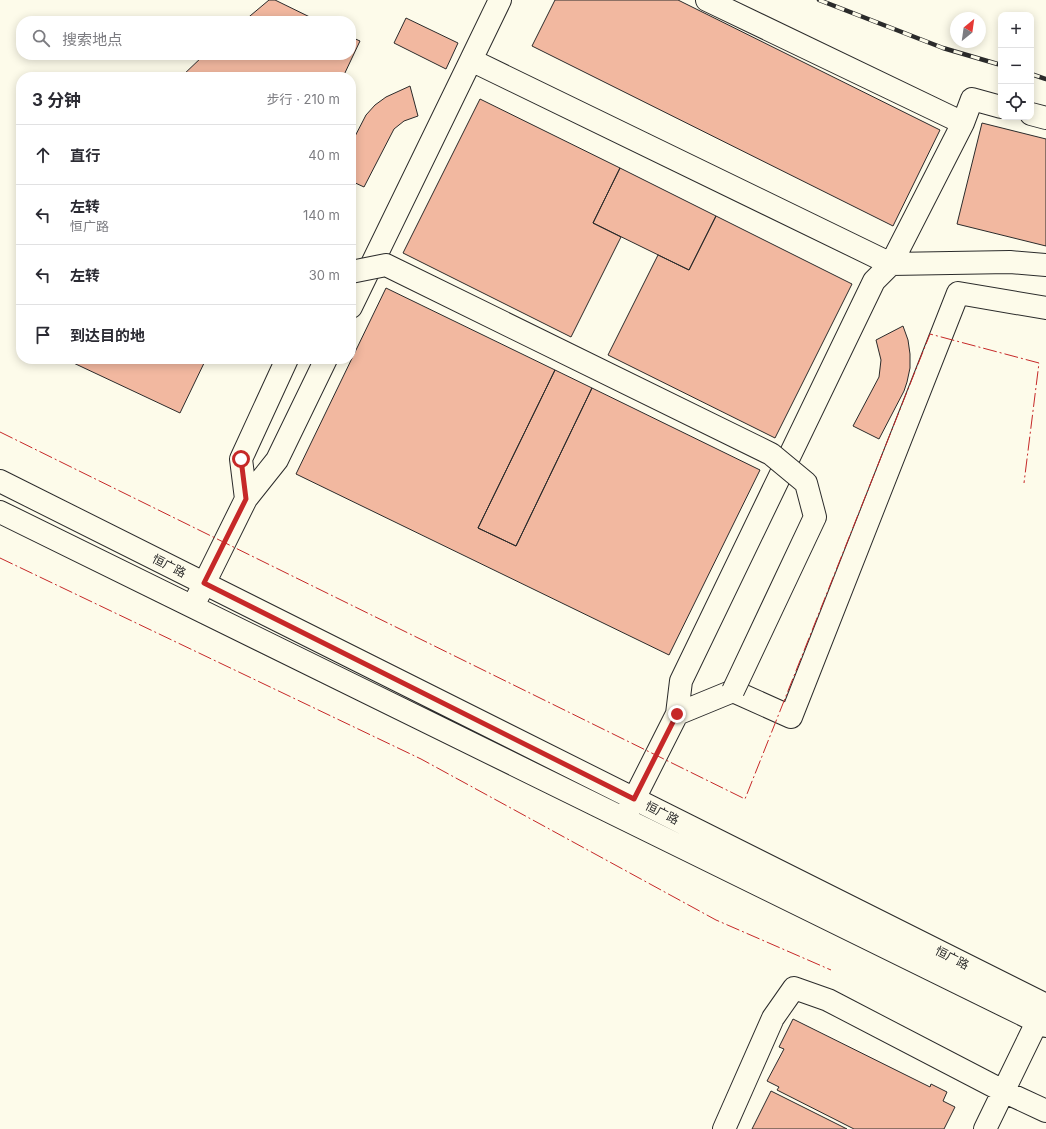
<!DOCTYPE html>
<html lang="zh">
<head>
<meta charset="utf-8">
<style>
  :root { --surface:#fff; --page:#f2f2f3; --text:#2b2b33; --muted:#7c7c81; --line:#e1e1e2 }
  body { margin:0; font-family:Inter,"Noto Sans SC",sans-serif; background:var(--page); color:var(--text) }
  .controls { position:absolute; right:12px; top:12px; display:grid; overflow:hidden; border-radius:8px; box-shadow:0 2px 10px #0003 }
  .controls button { width:36px; height:36px; display:grid; place-items:center; padding:0; border:0; border-bottom:1px solid var(--line); background:var(--surface); color:var(--text); font:20px sans-serif }
  .compass { position:absolute; left:950px; top:12px; width:36px; height:36px; border-radius:50%; background:var(--surface); box-shadow:0 2px 10px #0003; rotate:29deg }
  .stop { position:absolute; width:12px; height:12px; margin:-9px; border:3px solid #c62828; border-radius:50%; background:#fff }
  .stop.end { background:#c62828; border-color:#fff; box-shadow:0 1px 4px #0008 }
  .list { margin:0; padding:0; list-style:none }
  h2 { display:flex; justify-content:space-between; align-items:center; height:52px; margin:0; padding:0 16px; font-size:17px }
  h2 small { font-size:13px; font-weight:400; color:var(--muted) }
  .list li { display:grid; grid-template-columns:26px 1fr auto; gap:12px; align-items:center; box-sizing:border-box; height:60px; padding:0 16px; border-top:1px solid var(--line) }
  .list b { display:block; font-size:15px; white-space:nowrap }
  .list p { margin:0; font-size:13px; white-space:nowrap; color:var(--muted) }
  .list em { font-size:13px; font-style:normal; color:var(--muted) }
  .icon { flex:none; width:22px; height:22px; fill:none; stroke:currentColor; stroke-width:2; stroke-linecap:round; stroke-linejoin:round }
  .map { position:relative; flex:none; width:1046px; height:1129px; overflow:hidden }
  .search { position:absolute; background:var(--surface); box-shadow:0 2px 10px #0003; left:16px; top:16px; width:340px; height:44px; display:flex; align-items:center; gap:10px; box-sizing:border-box; padding:0 14px; border-radius:16px; color:var(--muted); font-size:15px }
  .panel { position:absolute; background:var(--surface); box-shadow:0 2px 10px #0003; left:16px; top:72px; width:340px; height:292px; border-radius:16px }
  .map>svg:first-child { display:block }
</style>
</head>
<body>
<div class="map">
<svg width="1046" height="1129" viewBox="0 0 1046 1129">
  <rect width="100%" height="100%" fill="#fdfbea"/>
  <path fill="#f2b8a0" stroke="#2b2b2b" d="M269,0H275L318,21H244Z
    M555,0H678L940,130L893,226L532,46Z
    M406,18L458,43L446,69L394,43Z
    M351,37L360,41L343,77H181L204,55H351Z
    M410,86L418,116L404,121L394,129L364,187L351,181V144L366,115L375,105L386,97Z
    M480,99L620,168L593,223L621,237L571,337L403,253Z
    M982,123L1046,139V246L957,224Z
    M620,168L716,216L689,270L593,223Z
    M716,216L852,284L775,438L608,355L658,255L689,270Z
    M386,288L555,370L478,528L516,546L592,388L760,470L669,655L296,474Z
    M903,326L908,340L910,354V368L907,382L904,391L879,439L853,426L879,377L881,360L876,340Z
    M65,359H206L180,413Z
    M555,370L592,388L516,546L478,528Z
    M793,1019L930,1087L931,1084L947,1092L943,1101L955,1107L944,1129H854L777,1090L779,1087L767,1081L784,1049L779,1047Z
    M771,1091L847,1129H752Z"/>
  <g fill="none" stroke-linecap="round" stroke-linejoin="round">
    <defs>
      <path id="minor" d="M471,60L500,0
        M1031,114L1046,118
        M963,123L972,99L1001,107
        M351,307L471,60L891,264L963,123L707,0
        M0,481L1046,1005
        M246,499L277,460L326,359
        M0,512L1046,1026
        M198,596L246,499L241,459L287,359
        M677,714L733,691L791,717L958,293L1046,308
        M627,813L677,714L681,681L874,281L891,264L1010,262L1046,265
        M724,1129L773,1018L794,988L828,1000L1003,1091L1046,1111
        M985,1129L1037,1022"/>
    </defs>
    <use href="#minor" stroke="#2b2b2b" stroke-width="24"/>
    <use href="#minor" stroke="#fdfbea" stroke-width="22"/>
    <defs>
      <path id="rail" d="M819,0L943,48L1001,65
        M1031,74L1046,79"/>
    </defs>
    <use href="#rail" stroke="#2b2b2b" stroke-width="4.5"/>
    <use href="#rail" stroke="#fdfbea" stroke-width="3" stroke-dasharray="9" stroke-linecap="butt"/>
    <defs>
      <path id="minor-bridge" d="M351,272L386,265L771,454L806,483L815,517L733,691"/>
    </defs>
    <use href="#minor-bridge" stroke="#2b2b2b" stroke-width="24" stroke-linecap="butt"/>
    <use href="#minor-bridge" stroke="#fdfbea" stroke-width="22"/>
    <path stroke="#c62828" stroke-width="1" stroke-dasharray="14 3 2 3" stroke-linecap="butt" d="M0,432L745,799L930,334L1039,363L1024,483
      M0,558L421,759L716,920L831,970"/>
  </g>
  <g fill="none" stroke-linecap="round" stroke-linejoin="round">
    <path stroke="#c62828" stroke-width="5" d="M241,459L246,499L204,583L634,799L677,714"/>
  </g>
  <g text-anchor="middle" stroke-width="3" stroke-linejoin="round" paint-order="stroke">
    <g font-size="12" fill="#2b2b2b" stroke="#fdfbea">
      <text transform="translate(169 566) rotate(27)" y="4">恒广路</text>
      <text transform="translate(662 813) rotate(27)" y="4">恒广路</text>
      <text transform="translate(952 958) rotate(27)" y="4">恒广路</text>
    </g>
  </g>
</svg>
<div class="controls">
<button>+</button>
<button>−</button>
<button><svg class="icon" aria-label="locate" viewBox="0 0 24 24"><circle cx="12" cy="12" r="6"/><path d="M12 2v4M12 18v4M2 12h4M18 12h4"/></svg></button>
</div>
<svg class="compass" viewBox="-18 -18 36 36"><path d="M0-13l5 13h-10z" fill="#e53935"/><path d="M0 13l5-13h-10z" fill="#7c7c81"/></svg>
<div class="stop" style="left:241px;top:459px"></div>
<div class="stop end" style="left:677px;top:714px"></div>
<div class="search"><svg class="icon" aria-label="search" viewBox="0 0 24 24"><circle cx="10" cy="10" r="6"/><path d="M15 15l6 6"/></svg>搜索地点</div>
<section class="panel">
<h2>3 分钟<small>步行 · 210 m</small></h2>
<ul class="list">
<li><svg class="icon" aria-label="ahead" viewBox="0 0 24 24"><path d="M12 20V5M6 11l6-6 6 6"/></svg><div><b>直行</b></div><em>40 m</em></li>
<li><svg class="icon" aria-label="left" viewBox="0 0 24 24"><path d="M17 20v-9H6M10 6l-5 5 5 5"/></svg><div><b>左转</b><p>恒广路</p></div><em>140 m</em></li>
<li><svg class="icon" aria-label="left" viewBox="0 0 24 24"><path d="M17 20v-9H6M10 6l-5 5 5 5"/></svg><div><b>左转</b></div><em>30 m</em></li>
<li><svg class="icon" aria-label="arrive" viewBox="0 0 24 24"><path d="M6 21V4h12l-3 4 3 4H6"/></svg><div><b>到达目的地</b></div></li>
</ul>
</section>
</div>
</body>
</html>
